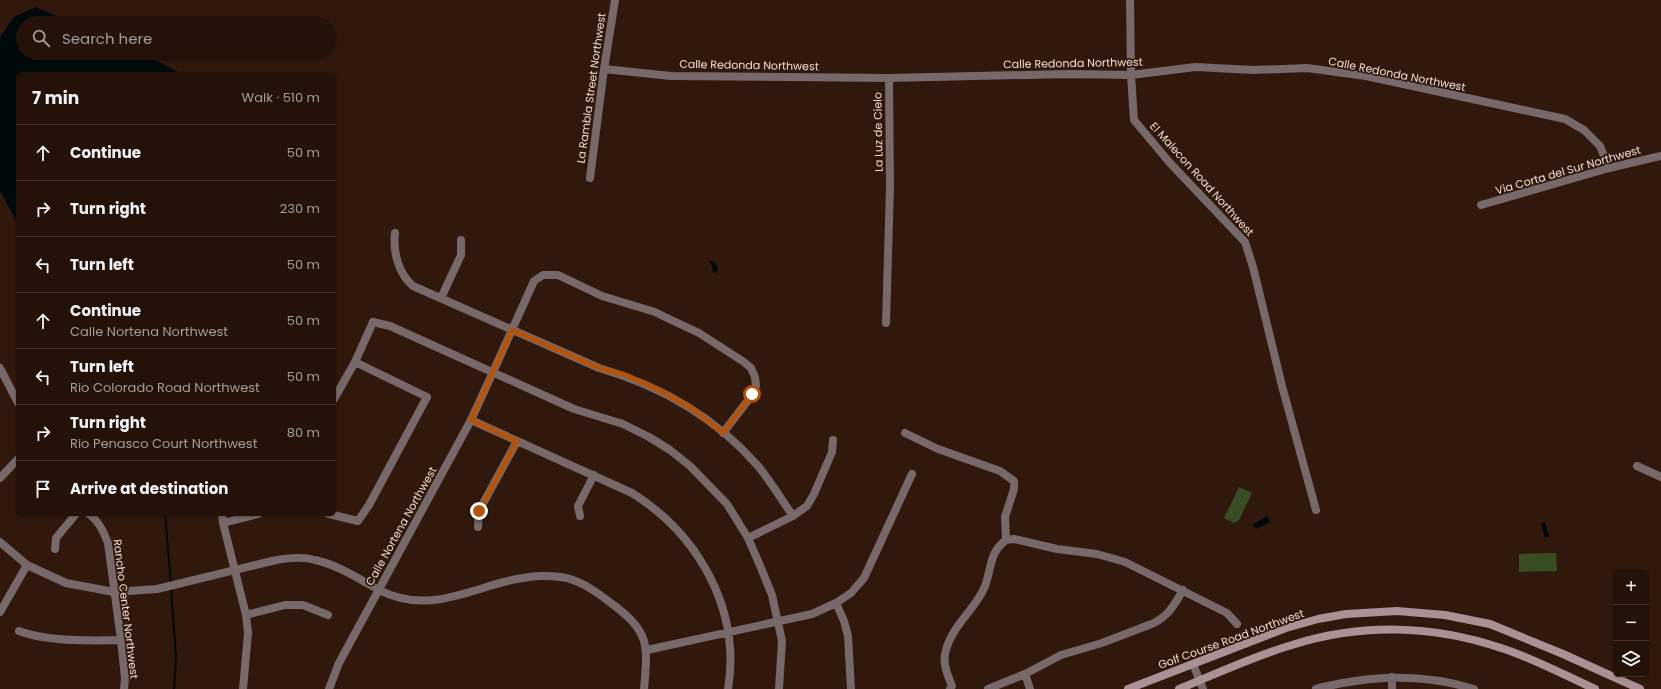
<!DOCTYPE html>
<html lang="en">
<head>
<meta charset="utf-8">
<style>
  :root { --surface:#241209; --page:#2c1b12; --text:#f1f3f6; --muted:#a39e9c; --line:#41322a }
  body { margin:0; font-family:Poppins,sans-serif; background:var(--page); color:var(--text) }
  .controls { position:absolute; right:12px; bottom:12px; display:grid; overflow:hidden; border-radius:6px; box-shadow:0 1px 3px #0004 }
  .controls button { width:36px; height:36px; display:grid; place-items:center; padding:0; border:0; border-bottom:1px solid var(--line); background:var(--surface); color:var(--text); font:20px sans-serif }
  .stop { position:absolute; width:12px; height:12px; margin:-9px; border:3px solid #b45309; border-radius:50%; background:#fff }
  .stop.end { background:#b45309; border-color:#fff; box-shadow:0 1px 4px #0008 }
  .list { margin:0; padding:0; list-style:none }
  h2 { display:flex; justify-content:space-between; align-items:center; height:52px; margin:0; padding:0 16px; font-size:17px }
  h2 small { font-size:13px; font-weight:400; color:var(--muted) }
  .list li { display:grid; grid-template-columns:26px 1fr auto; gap:12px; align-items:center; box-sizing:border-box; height:56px; padding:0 16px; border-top:1px solid var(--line) }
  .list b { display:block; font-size:15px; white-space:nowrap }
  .list p { margin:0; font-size:13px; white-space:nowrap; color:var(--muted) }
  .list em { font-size:13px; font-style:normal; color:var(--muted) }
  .icon { flex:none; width:22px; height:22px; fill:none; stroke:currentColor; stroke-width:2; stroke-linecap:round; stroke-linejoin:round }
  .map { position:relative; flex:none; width:1661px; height:689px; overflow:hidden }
  .search { position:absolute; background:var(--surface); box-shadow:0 1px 3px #0004; left:16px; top:16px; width:320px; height:44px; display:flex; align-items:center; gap:10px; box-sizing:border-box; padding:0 14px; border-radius:22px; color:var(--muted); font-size:15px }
  .panel { position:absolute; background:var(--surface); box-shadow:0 1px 3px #0004; left:16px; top:72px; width:320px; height:444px; border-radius:6px }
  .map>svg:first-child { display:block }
</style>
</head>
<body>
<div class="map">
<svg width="1661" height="689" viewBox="0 0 1661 689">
  <rect width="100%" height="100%" fill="#30180c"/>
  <path fill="#384d24" d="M1239,487L1252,493L1239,520L1234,523L1224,518Z
    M1556,553L1557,571L1519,572V554Z"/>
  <path fill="#00090b" d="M36,7L73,23H23V53H141L182,74H18V224L0,191V37L14,17Z
    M709,261H713L718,267L717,273H713L712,267Z
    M1267,516L1270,522L1256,529L1253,524Z
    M1545,522L1549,537L1545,538L1541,523Z"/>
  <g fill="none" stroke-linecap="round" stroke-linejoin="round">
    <path stroke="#00090b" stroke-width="2" d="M165,514L171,584
      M171,588L176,657L174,689"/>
    <path stroke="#776869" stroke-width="8" d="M1130,0L1131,75L1134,120L1170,163L1245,242L1253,267L1282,386L1316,510
      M604,69L671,76L889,78L1068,74L1131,75L1195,67L1254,70L1307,68L1366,76L1565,119L1584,130L1600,146L1609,168
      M590,178L604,69L615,0
      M1481,205L1609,168L1661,156
      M395,233C393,252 398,273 413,286L599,368C661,386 715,417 758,466C771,482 781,499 793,516
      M441,298L461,255V240
      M886,323L890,187L889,78
      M0,368L18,403
      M493,372L534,281L543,275H558L602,296L655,312L665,317L699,333L744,362L751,368L755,377L756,386L752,395L723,433
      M334,399L355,362L373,322
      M471,420L632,493C699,535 741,610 728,689
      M905,433L938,449L1000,471L1014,481V489L1005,517L1006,540C989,553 992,567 985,586C975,611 951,625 945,654C943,665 948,676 952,686L950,689
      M1637,466L1661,477
      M0,478L18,459
      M89,514C99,521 104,532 108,543L121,640L125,678L124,689
      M222,514L223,523L246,615L248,633L243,689
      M329,514L358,521L369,505L427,397L355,362
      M580,516L578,506L594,475
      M223,523L258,514
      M478,527L479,511L517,441
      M748,538L793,516L807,506L814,494L832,452L833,440
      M1006,540L1014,539L1057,549L1097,554L1125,562L1227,613L1237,624
      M55,549L56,538L76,514
      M379,590C438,620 484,577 543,576C553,576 563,576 573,580C587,585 599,594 611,603C650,632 648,644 644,689
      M836,603L844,621L848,636L851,689
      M0,612L27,565
      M246,615L285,605H303L328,615
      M19,631C44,641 93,641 121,640
      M647,650L812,614L836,603L851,593L864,578L912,474
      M1025,674L1030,689
      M1392,677V689
      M988,689L1025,674L1061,655L1102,643L1154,623C1169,615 1175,604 1183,590
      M1316,689C1324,686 1334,685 1343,683C1386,675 1432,676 1474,689"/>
    <path stroke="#776869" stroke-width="8" d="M373,322L390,326L574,409L623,424L649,437L670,450L690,466L727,504L748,538L761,568L772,595L782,641L779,689
      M0,542L27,565L66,583L114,592L157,589L272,561C286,558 301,556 315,560C338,565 359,579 379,590
      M1193,664L1203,689
      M329,689L339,663L471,420L493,372"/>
    <path stroke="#aa9193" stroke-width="8" d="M1128,689L1286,628L1318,619L1346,614L1397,611L1445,615L1490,624L1563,654L1640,689
      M1179,689C1216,674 1254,656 1292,645C1361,623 1433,625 1501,648C1533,658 1564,675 1595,689"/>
  </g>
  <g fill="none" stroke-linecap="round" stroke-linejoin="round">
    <path stroke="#b45309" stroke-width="5" d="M479,511L517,441L471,420L512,330L599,368L625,375L657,389L691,408L723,433L752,394"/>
  </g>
  <g text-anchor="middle" stroke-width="3.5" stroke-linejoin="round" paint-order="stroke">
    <g font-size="11" fill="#efddd5" stroke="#30180c">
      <text transform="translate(1073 63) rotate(-1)" y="4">Calle Redonda Northwest</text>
      <text transform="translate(749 65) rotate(1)" y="4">Calle Redonda Northwest</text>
      <text transform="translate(1397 74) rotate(11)" y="4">Calle Redonda Northwest</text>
      <text transform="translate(591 88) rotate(-82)" y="4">La Rambla Street Northwest</text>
      <text transform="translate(878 132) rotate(-91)" y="4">La Luz de Cielo</text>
      <text transform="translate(1568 170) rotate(-16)" y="4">Via Corta del Sur Northwest</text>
      <text transform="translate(1202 179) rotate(48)" y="4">El Malecon Road Northwest</text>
      <text transform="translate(401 526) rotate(-61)" y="4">Calle Nortena Northwest</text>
      <text transform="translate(126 609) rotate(83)" y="4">Rancho Center Northwest</text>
      <text transform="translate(1231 639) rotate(-20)" y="4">Golf Course Road Northwest</text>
    </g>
  </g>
</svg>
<div class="controls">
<button>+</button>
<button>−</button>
<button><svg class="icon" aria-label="layers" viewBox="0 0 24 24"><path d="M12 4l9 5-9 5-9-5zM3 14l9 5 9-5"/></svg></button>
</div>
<div class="stop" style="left:752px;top:394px"></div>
<div class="stop end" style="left:479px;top:511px"></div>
<div class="search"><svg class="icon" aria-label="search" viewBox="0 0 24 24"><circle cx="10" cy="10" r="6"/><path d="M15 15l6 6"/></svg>Search here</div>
<section class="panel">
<h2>7 min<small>Walk · 510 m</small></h2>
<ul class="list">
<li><svg class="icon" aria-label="ahead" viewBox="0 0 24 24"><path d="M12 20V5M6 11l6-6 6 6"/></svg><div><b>Continue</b></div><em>50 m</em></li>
<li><svg class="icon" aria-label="right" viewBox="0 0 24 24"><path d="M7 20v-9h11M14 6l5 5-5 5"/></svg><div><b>Turn right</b></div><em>230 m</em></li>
<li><svg class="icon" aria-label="left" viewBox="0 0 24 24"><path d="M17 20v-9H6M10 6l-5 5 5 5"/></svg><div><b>Turn left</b></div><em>50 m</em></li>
<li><svg class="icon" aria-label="ahead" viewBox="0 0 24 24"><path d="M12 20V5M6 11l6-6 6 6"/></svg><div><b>Continue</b><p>Calle Nortena Northwest</p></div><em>50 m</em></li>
<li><svg class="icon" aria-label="left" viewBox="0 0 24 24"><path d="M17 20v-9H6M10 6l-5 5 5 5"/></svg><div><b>Turn left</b><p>Rio Colorado Road Northwest</p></div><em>50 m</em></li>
<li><svg class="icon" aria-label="right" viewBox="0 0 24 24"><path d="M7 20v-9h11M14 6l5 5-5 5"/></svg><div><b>Turn right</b><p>Rio Penasco Court Northwest</p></div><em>80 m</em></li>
<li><svg class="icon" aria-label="arrive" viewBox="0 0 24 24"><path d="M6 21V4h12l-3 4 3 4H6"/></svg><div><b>Arrive at destination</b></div></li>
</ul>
</section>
</div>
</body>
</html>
